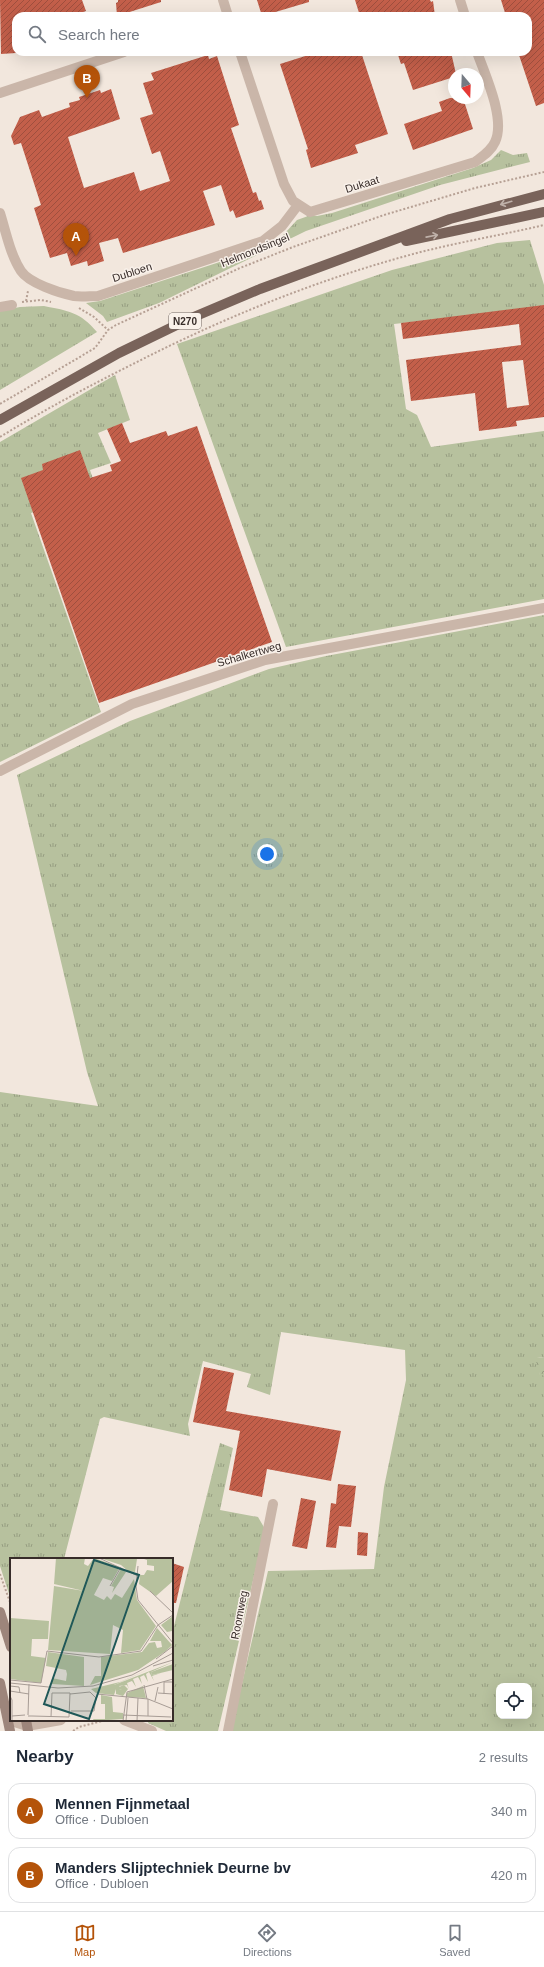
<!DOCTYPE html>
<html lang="en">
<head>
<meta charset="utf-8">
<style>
  :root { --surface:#fff; --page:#f6f6f7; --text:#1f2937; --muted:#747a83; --line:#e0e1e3; --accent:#b45309 }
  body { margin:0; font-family:Arial,sans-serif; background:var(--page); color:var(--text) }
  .controls { position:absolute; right:12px; bottom:12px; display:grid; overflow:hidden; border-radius:8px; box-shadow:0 4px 16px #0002 }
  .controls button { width:36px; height:36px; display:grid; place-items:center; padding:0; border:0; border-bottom:1px solid var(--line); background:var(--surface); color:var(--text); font:20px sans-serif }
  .compass { position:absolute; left:448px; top:68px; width:36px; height:36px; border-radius:50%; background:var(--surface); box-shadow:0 4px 16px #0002; rotate:161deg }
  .you { position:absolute; left:267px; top:854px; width:14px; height:14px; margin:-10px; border:3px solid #fff; border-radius:50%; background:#1a73e8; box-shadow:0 0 0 6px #1a73e833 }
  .badge { display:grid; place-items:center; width:26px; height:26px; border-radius:50%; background:var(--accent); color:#fff; font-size:13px; font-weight:700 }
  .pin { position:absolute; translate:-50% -33px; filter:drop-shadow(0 1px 2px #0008) }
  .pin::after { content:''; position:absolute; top:21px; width:14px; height:12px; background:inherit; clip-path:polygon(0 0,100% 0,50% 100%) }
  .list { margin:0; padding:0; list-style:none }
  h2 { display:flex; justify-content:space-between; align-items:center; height:52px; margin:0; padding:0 16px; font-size:17px }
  h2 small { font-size:13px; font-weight:400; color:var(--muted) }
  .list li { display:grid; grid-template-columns:26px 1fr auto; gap:12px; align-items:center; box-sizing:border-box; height:56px; margin:0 8px 8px; padding:0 8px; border:1px solid var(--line); border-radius:12px }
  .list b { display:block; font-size:15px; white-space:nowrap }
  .list p { margin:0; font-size:13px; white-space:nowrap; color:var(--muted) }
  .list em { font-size:13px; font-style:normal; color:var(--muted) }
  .icon { flex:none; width:22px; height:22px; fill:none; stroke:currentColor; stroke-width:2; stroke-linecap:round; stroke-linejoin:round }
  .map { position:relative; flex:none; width:544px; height:1731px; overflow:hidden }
  .search { position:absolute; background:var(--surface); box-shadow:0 4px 16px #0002; left:12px; right:12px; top:12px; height:44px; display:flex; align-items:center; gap:10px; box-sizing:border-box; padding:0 14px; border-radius:12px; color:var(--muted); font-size:15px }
  .sheet { height:180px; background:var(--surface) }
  nav { display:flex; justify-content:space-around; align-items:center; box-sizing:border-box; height:56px; border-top:1px solid var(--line); background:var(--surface); font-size:11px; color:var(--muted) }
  nav a { display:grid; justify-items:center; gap:2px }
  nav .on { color:var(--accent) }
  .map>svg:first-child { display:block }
</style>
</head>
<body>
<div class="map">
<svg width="544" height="1731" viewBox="0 0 544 1731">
  <defs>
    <pattern id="grass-tufts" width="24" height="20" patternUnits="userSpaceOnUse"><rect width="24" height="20" fill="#b7c19e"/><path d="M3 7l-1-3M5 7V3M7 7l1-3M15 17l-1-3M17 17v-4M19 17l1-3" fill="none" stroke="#969d81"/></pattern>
    <pattern id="forest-crowns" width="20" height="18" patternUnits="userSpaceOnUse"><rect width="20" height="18" fill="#b7c19e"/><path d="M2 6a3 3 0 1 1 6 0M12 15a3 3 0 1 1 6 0" fill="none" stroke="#969d81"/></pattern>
    <pattern id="building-hatch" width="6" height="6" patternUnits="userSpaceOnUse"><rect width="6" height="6" fill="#c35f4a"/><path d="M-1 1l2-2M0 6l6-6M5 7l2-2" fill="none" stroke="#9f4f3e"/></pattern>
  </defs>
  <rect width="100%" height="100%" fill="#f2e7dd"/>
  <path fill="url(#grass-tufts)" fill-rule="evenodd" d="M501,150L513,155L527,153L530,162L440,185L306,231L159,303L107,322L103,316L86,303L100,301L275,244L297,220L311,215L317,216L332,213L473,168L491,160Z
    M530,240L544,285V307L394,324L406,409L417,415L431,447L544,431V599L286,647L177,344L392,270L497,243Z
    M44,306C69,311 80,312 97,332L0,390V311L20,307Z
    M115,375L130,420L98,433L111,463L90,470L97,491L31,513L101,712L0,762V442Z
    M544,615V1357L537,1358L540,1375H544V1731H231L268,1571L374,1569L384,1487L406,1380L405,1350L281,1332L270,1395L247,1387L251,1374L203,1361L188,1424L190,1436L104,1417L100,1419L64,1559H11V1600L0,1566V1092L98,1106L87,1072L17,775L130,721L269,669L326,656ZM499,1686H529V1716H499Z
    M220,1443L233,1448L220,1510L258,1517L265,1529L218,1731H166L148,1723L149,1720H172V1634Z"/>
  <path fill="url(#forest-crowns)" d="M544,1357V1375L540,1376L536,1361L537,1358Z"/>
  <path fill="url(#building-hatch)" fill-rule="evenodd" d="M0,0H82L86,11L72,16H16V53L1,54Z
    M118,0H161V2L117,16L116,3L118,2Z
    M257,0H309V2L262,16Z
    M355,0H430L431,2L433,1L435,16H360Z
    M501,0H544V103L536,106L518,52H528V16H506Z
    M318,52H361L388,134L355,145L358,153L311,168L306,150L308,149L280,64Z
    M397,52H451L456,74H454V77L413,90L404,63L401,64Z
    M208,55L209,59L217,56L239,125L231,128L253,193L256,192L259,201L261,200L264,209L236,218L233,210L230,212L221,185L203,191L215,225L123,253L118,238L99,243L104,261L88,266L87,261L71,266L67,253L50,258L34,208L41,205L21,143L14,145L11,136L20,117L39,110L42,117L70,107L69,103L80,100L79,97L100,90L101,93L111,89L120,119L68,137L84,188L134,172L140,191L170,181L160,151L152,154L140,118L153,114L143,83L154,80L151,73Z
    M450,98H463L473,129L413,150L404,124L442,111L439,102Z
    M544,305V417L516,421L517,426L479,431L475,393L411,401L406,360L521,345L519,324L403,339L401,323ZM523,360L529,405L507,408L502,362Z
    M122,423L130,443L166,431L168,436L197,426L272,642L99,703L21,478L43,470L42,464L80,450L90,478L112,471L110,465L121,461L107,429Z
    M204,1367L234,1373L226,1411L341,1431L331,1481L267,1469L262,1497L229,1490L240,1431L193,1422Z
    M338,1484L356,1486L351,1527L339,1526L336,1548L326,1547L331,1503L336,1504Z
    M301,1498L316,1501L307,1549L292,1546Z
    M358,1532L368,1533L367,1556L357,1555Z
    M172,1563L184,1567L176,1603H172Z"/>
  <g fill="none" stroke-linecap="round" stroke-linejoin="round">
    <path stroke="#b6a094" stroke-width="2" stroke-dasharray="2 2" stroke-linecap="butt" d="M26,301L28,291
      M22,302L41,300L51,302
      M79,308L94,317L108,330
      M0,404L95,348L108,330L116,325L240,268L293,247L384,215L475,188L544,172
      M0,437C44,410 89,386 135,363C225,317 319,279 417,253C459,242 502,235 544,225
      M0,1574L11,1605
      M73,1731L79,1727L106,1720"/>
    <path stroke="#cab6a9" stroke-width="10" d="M223,0L228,16
      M460,0L465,16
      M240,52L284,184L293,201L310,212L475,162C483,156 491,151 495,142C506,119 485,75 477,52
      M0,93L124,52
      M0,213C6,232 10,254 21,271C29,283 59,293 74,296C81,297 90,296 98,296L263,241L282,226L298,205
      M0,307L12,305
      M0,771L132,704L265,660L544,608
      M8,1720L27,1726L61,1720
      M124,1720L152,1731
      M228,1731L273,1504"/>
    <path stroke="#9d857b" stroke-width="10" d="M0,1612L11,1647
      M0,1683L10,1731
      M26,1720L28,1731"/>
    <path stroke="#79635a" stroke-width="10" d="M406,241L544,212
      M0,420L119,353L189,319L260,289L450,219L544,194"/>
  </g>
  <defs><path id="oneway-shaft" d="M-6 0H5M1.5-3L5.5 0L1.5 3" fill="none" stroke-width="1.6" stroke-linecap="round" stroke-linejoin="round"/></defs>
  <g stroke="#bfb1a9">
    <use href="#oneway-shaft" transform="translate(506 203) rotate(164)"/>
    <use href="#oneway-shaft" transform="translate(432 236) rotate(-11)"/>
  </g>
  <g text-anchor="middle" stroke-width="3" stroke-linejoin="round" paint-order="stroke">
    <rect fill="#f9f1ea" stroke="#716763" stroke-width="1" x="169" y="313" width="32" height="16" rx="3"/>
    <g font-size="10" font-weight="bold" fill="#372c29">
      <text x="185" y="325">N270</text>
    </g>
    <g font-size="11" fill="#372c29" stroke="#f9f1ea">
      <text transform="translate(362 184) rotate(-17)" y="4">Dukaat</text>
      <text transform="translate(255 250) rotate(-22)" y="4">Helmondsingel</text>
      <text transform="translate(132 272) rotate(-18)" y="4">Dubloen</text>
      <text transform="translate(249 654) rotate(-16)" y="4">Schalkertweg</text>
      <text transform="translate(239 1615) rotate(-79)" y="4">Roomweg</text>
    </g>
  </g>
  <g transform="translate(10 1558)">
    <rect width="163" height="163" fill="#f2e7dd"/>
    <path d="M46,0H75L74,6L78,8L84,0L110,9L102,23L93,20L85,35L84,37L94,42L97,38L101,42L105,36L112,40L124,21L127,42L146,68L130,92L111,95L113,72L103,67L100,96L38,92L44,28L74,33L44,26ZM90,0L127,1L125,14L118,13L111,7ZM131,0H163V23L146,38L129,26L130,17H134L137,12L144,13V8L137,7V2ZM111,11L116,14L102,35L104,29L101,28ZM163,58V80L162,73L157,74L151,67ZM0,60L39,63L38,81H22L21,98L36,100L31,125L0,121ZM147,70L162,87L156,93L128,112L80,127L85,118H91V99L132,94L139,85L145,84L147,90L152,89L151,83H140ZM38,94L74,99V128L42,126V120L56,123L57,116L56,112L36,108ZM163,106V112L142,117L141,114ZM144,109L104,127V137L86,135L81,131L110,124ZM114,127L118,131L113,138L106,136V130L112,132L109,129ZM133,128L136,140L116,139L117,135ZM91,137L102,139L103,154L113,155V161L84,163L83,161H95V146H91Z" fill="#b7c19e"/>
    <path d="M163,104L141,114L142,117L151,115L142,118L144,123L139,114L136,116L138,124L134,117L130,119L132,126L128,119L123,121L126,129L122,123L117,125L119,131L117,127L109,128L113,132L106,131L104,137V127Z" fill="#b7c19e"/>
    <path fill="none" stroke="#a79c95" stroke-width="1" d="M89,0L128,18M128,8L126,28L128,42L163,85M100,28L111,9M140,33L163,55M146,101L163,88M143,108L163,102M0,122L31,125L37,93L89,99L131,93L148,67L163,57M0,125L48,130L83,128L122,117L163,95M134,127L137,141M0,128L9,129L10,135M0,133L19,136M148,135L163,136M60,136L80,134L86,140L84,153H61M87,136L138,141L163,151M154,136V124H163M0,138L2,142V163M145,143L148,129M18,157L19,126M113,157L161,159M2,158L15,157M18,158H22L59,159L60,135H42L41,159M138,158V141M113,163L117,134L163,121M116,163L118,140M127,163L128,140"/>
    <path fill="#1f5858" fill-opacity="0.15" stroke="#1f5858" stroke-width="2" d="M84,2L129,17L79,161L34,146Z"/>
    <rect width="163" height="163" fill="none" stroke="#372c29" stroke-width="2"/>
  </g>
</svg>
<div class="controls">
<button><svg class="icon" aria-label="locate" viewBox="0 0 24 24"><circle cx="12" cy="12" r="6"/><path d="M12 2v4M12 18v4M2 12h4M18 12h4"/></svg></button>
</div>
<svg class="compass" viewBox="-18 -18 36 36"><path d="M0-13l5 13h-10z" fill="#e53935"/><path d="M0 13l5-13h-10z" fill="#747a83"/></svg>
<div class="you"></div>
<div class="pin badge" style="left:76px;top:256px">A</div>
<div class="pin badge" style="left:87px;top:98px">B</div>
<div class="search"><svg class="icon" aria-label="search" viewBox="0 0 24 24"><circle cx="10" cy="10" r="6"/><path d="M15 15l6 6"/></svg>Search here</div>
</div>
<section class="sheet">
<h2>Nearby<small>2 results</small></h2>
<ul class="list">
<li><span class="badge">A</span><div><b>Mennen Fijnmetaal</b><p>Office · Dubloen</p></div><em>340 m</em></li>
<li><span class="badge">B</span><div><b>Manders Slijptechniek Deurne bv</b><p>Office · Dubloen</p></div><em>420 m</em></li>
</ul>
</section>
<nav>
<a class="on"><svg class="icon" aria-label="map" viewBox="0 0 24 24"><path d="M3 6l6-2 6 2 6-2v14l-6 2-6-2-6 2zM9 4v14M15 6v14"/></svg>Map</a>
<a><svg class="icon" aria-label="directions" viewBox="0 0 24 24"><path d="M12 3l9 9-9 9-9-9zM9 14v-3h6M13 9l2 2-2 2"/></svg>Directions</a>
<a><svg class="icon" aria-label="saved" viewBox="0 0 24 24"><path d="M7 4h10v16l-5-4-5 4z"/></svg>Saved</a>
</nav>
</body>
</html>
